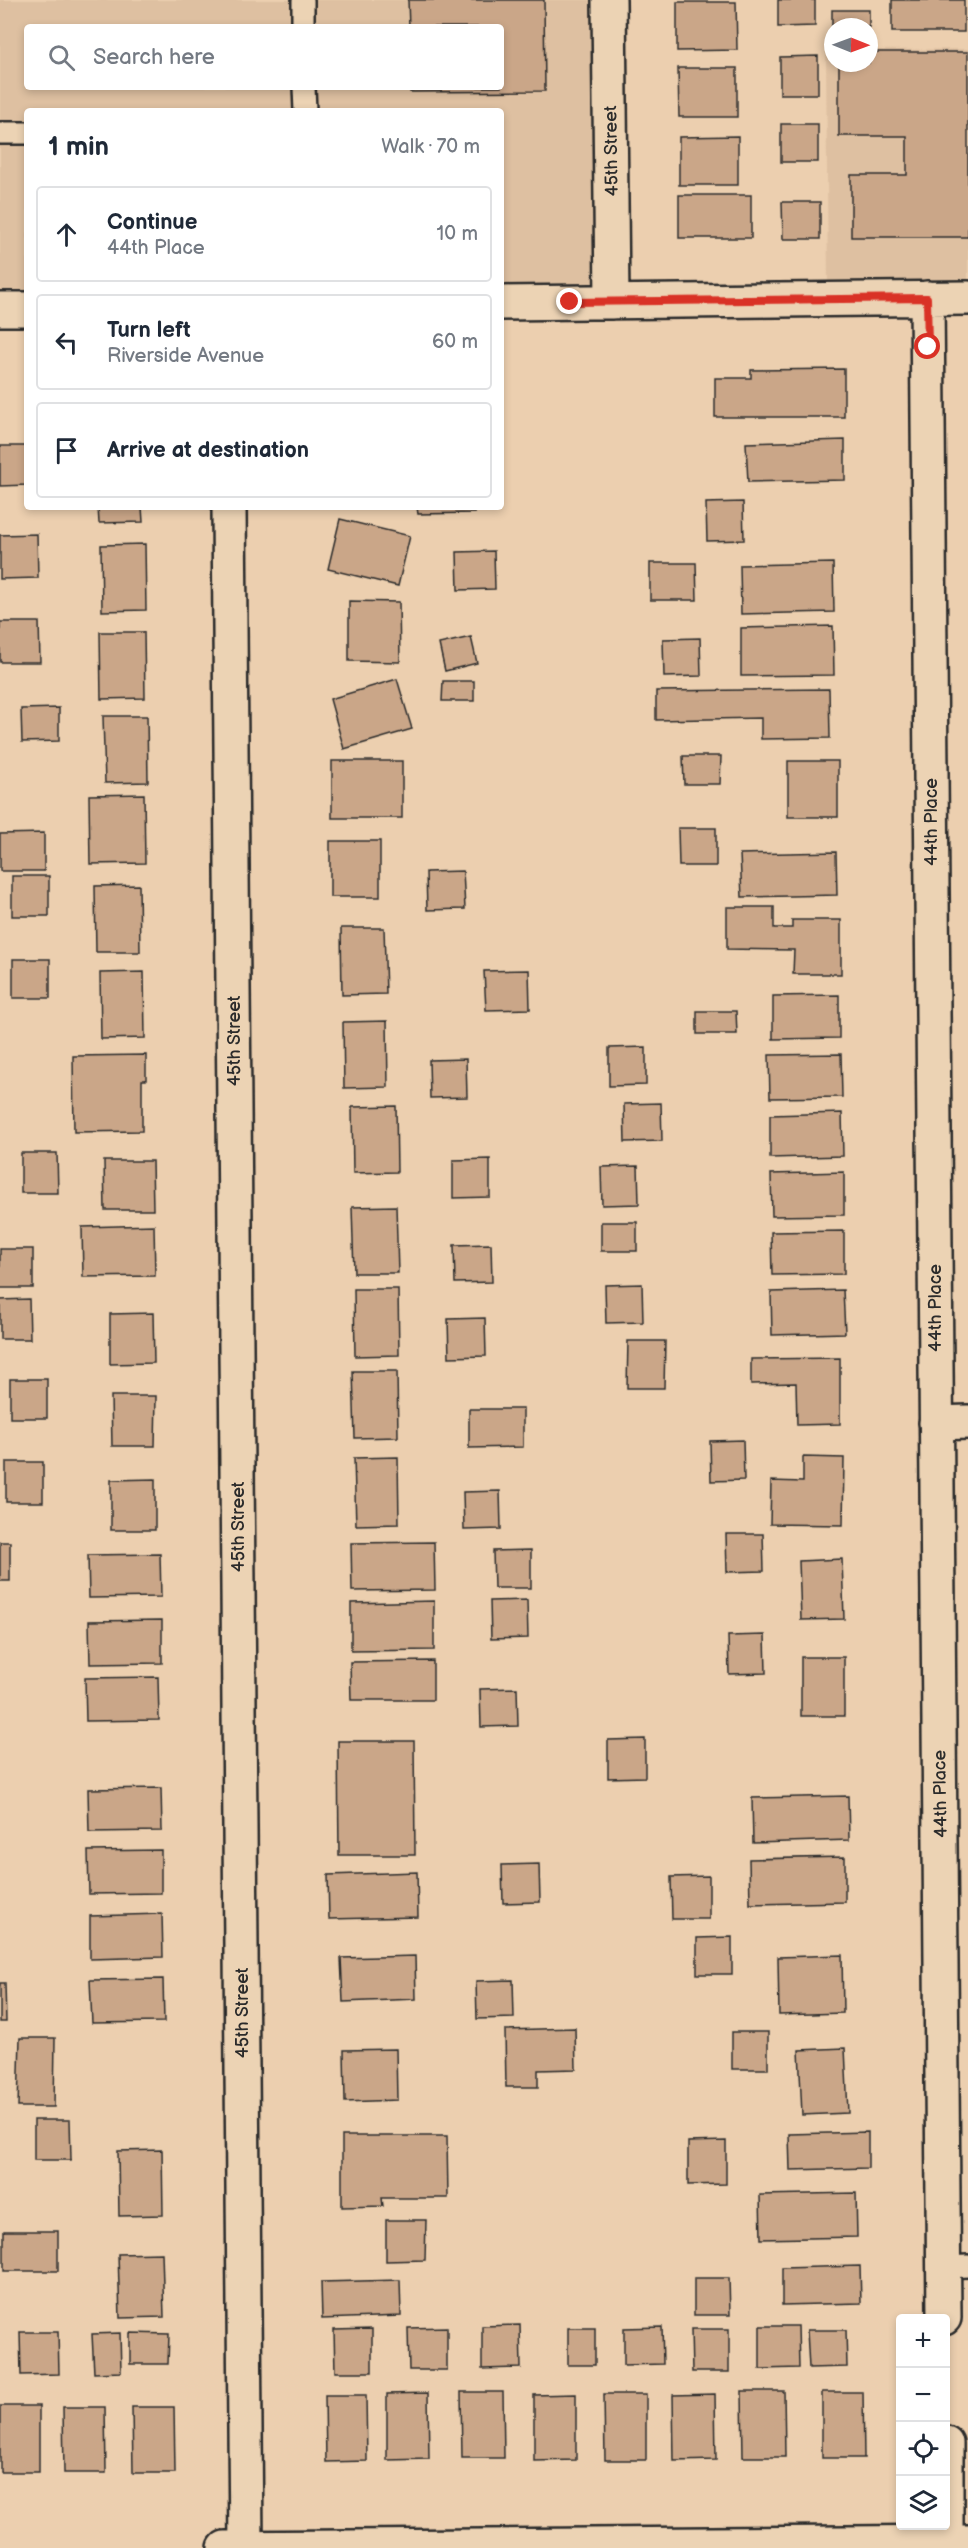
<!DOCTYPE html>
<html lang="en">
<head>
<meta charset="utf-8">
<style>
  :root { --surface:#fff; --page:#f2f2f3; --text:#1f2937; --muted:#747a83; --line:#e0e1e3 }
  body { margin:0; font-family:"Balsamiq Sans",sans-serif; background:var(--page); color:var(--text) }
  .controls { position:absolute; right:18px; bottom:18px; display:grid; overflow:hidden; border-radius:6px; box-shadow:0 3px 9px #0003 }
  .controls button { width:54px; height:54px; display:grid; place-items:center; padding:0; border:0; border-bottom:2px solid var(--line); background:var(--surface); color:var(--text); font:30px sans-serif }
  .compass { position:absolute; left:824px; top:18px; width:54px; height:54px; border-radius:50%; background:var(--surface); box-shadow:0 3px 9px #0003; rotate:91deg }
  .stop { position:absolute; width:18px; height:18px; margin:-14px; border:4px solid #d93025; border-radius:50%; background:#fff }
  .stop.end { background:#d93025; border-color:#fff; box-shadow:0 2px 6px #0008 }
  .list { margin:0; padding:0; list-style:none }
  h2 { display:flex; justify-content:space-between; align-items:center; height:78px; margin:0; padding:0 24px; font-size:26px }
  h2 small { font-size:20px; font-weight:400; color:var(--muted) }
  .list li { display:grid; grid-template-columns:39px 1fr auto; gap:18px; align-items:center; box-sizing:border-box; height:96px; margin:0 12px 12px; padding:0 12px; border:2px solid var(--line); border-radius:6px }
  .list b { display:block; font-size:22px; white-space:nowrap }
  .list p { margin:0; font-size:20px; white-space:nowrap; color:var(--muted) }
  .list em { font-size:20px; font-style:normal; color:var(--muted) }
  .icon { flex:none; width:33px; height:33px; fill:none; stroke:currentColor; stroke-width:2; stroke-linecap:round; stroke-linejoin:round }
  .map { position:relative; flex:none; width:968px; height:2548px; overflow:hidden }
  .search { position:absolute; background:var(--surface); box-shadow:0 3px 9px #0003; left:24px; top:24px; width:480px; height:66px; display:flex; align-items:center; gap:15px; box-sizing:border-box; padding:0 21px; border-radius:6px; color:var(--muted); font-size:22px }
  .panel { position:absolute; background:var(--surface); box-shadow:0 3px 9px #0003; left:24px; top:108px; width:480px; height:402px; border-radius:6px }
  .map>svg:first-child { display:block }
</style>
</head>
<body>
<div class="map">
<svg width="968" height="2548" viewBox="0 0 968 2548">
  <rect width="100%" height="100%" fill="#eccfaf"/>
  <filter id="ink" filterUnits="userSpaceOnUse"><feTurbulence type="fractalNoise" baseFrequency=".0167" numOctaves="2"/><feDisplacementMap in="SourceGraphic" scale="12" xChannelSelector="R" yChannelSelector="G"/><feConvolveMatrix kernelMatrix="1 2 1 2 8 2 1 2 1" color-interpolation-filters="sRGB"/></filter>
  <g filter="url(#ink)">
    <path fill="#dec0a1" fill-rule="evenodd" d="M0,0H591L593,292L501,293V111H27V298H0ZM27,27H501V87H27Z
      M968,49V291L828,294L826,50H833V63H869V50Z"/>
    <path fill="#caa688" stroke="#2b2b2b" stroke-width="1.5" d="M408,0H544L545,91L410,92L409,87H501V27H409Z
      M778,0H815V26L778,27Z
      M892,0H964V32H892Z
      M677,2H736L737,50L677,51Z
      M832,10H869V27H833L832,47Z
      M869,52H968V237H851V175H907V136H839V63H869Z
      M818,56V94H780V57Z
      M678,68H737V117H679Z
      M781,124H818V162H781Z
      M738,136V185H679V137Z
      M679,195H751V238H679Z
      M782,202H820V239H783Z
      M844,369V417H715V378H751V370Z
      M845,440V480L748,482L746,443Z
      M0,446H27V485L0,486Z
      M743,502L744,540L707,541L706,503Z
      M98,507H142L143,522L99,523Z
      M417,507H474L475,513L418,514Z
      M340,519L410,536L398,586L328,569Z
      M37,534L38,578L0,579V535Z
      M145,544L146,610L102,611L101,545Z
      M494,551L495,589L458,590L457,552Z
      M650,563H696L697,600H650Z
      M833,563L834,612L741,614L740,565Z
      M349,601L399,602L400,662L349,661Z
      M0,622H39L40,662H0Z
      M833,626L834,675L741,676V628Z
      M100,632H144L145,698L101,699Z
      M471,637L477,663L445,671L439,644Z
      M700,638L701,676L664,677L663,639Z
      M397,679L412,729L344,749L330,699Z
      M443,681H474V701H442Z
      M829,689L830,738L761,739V718L656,720V691Z
      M59,708V741L22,742L21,709Z
      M103,716H147L148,782L105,783Z
      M683,756H721L720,784H684Z
      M332,761H402V818H332Z
      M788,761H838V817H788Z
      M144,794L145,863L90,864L89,795Z
      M678,828H716V866H679Z
      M44,833V871H0V834Z
      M330,841H380V897H330Z
      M836,852L837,895L742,897L740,854Z
      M463,871L465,909L427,910L426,872Z
      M12,876H49V916H12Z
      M139,885L140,952H96L95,886Z
      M727,907H774V928H792V920H841V974H793L794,950L727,949Z
      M341,928H384L386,994L342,995Z
      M13,959H50V998H13Z
      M529,970L530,1009L486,1010L484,971Z
      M144,972L145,1038L101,1039L100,973Z
      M839,995V1038L773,1039V996Z
      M697,1011H736L737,1034H697Z
      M387,1021L388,1087L344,1088L343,1022Z
      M646,1047V1085L609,1086V1048Z
      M841,1054L842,1097L770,1098L769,1055Z
      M146,1055V1080H142V1131L74,1132L73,1056Z
      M466,1059L467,1097L430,1098L429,1060Z
      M661,1103L662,1141L625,1142L624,1104Z
      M396,1106L397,1172L353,1173L352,1107Z
      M842,1113L843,1156L770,1158V1115Z
      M21,1153H57L58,1193H21Z
      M490,1159V1197L453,1198V1160Z
      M104,1161H152L153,1210H105Z
      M638,1166L639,1204L602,1205L601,1167Z
      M844,1172V1215L772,1216L771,1174Z
      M396,1206L398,1273H354L352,1207Z
      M601,1222H637V1251H601Z
      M154,1225L155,1276L83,1277L82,1227Z
      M844,1231V1274L772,1275L771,1232Z
      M491,1244L492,1282L455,1283L454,1245Z
      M0,1249H33V1288H0Z
      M642,1284L643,1322L606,1323L605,1285Z
      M354,1289H398L399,1355L355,1356Z
      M843,1290L845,1333L772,1335L771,1292Z
      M29,1299L30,1339H0V1300Z
      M153,1313L154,1363L110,1364V1314Z
      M485,1318L486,1356L449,1357L448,1319Z
      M628,1341H665L664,1388H627Z
      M840,1358V1424L797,1425L796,1383L751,1384V1359Z
      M353,1371H397L398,1437L355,1438Z
      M10,1379H47V1418H10Z
      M111,1396H156L155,1446H112Z
      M469,1409H523V1447L469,1448Z
      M743,1440L744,1480L711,1481L710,1441Z
      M398,1457L399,1524L356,1525L354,1458Z
      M803,1457L844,1458L843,1525L770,1524L771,1481L803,1482Z
      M6,1462H43V1502H6Z
      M155,1479V1530H111V1480Z
      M500,1491L501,1529L464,1530L463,1492Z
      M726,1534H763L764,1571L727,1572Z
      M0,1542H10V1581H0Z
      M434,1542L435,1590L352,1591L351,1543Z
      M531,1550V1588H494L493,1551Z
      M160,1554L161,1597L89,1598L88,1555Z
      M842,1559L844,1619L801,1620L799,1561Z
      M527,1600L528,1638L491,1639L490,1601Z
      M434,1601V1650L351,1651V1603Z
      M162,1620V1663L90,1664L89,1621Z
      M765,1635L766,1673L729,1674L728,1636Z
      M801,1657H844V1716H801Z
      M433,1661V1700H351L350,1662Z
      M158,1677L159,1720L86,1721L85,1678Z
      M517,1688L518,1726L481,1727L480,1689Z
      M645,1739V1777L608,1778V1740Z
      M338,1741H414L415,1855H339Z
      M161,1788L162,1831L89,1832L88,1789Z
      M848,1796L849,1840L753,1843L752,1798Z
      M161,1850V1893L89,1894L88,1851Z
      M845,1857V1902L750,1904L749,1859Z
      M539,1864L540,1902L503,1903L502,1865Z
      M417,1872L418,1917L329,1919L328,1875Z
      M709,1876V1919H672L671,1877Z
      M162,1914L163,1957L90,1959V1916Z
      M732,1937V1974H697V1938Z
      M842,1955L843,2013L779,2015L778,1957Z
      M415,1956L416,1999L343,2002L341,1958Z
      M163,1979L164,2022L92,2023L90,1980Z
      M513,1980L514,2018L477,2019L476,1981Z
      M0,1983H5L6,2022H0Z
      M575,2028L576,2069L538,2070V2087H506L505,2030Z
      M732,2032H768V2069H732Z
      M20,2038H55L54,2107H18Z
      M845,2048L848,2113L802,2115L799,2050Z
      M396,2049L397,2100L345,2102L344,2050Z
      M34,2120H70L71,2160H34Z
      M868,2132V2168L790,2170L789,2134Z
      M342,2136H447L448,2198H382L383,2206L342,2207Z
      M726,2141V2184L688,2185V2142Z
      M162,2150L163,2215L119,2216L118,2151Z
      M856,2193L857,2237L761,2239L760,2195Z
      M386,2220H426L425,2260L386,2261Z
      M4,2231H58V2271H4Z
      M162,2253L164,2317L120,2318L118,2254Z
      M860,2266L861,2303L782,2305V2268Z
      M694,2278H729L730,2315H694Z
      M400,2280L401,2316L322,2319L321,2282Z
      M520,2325L521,2368L482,2369V2326Z
      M760,2326H798L799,2368L760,2369Z
      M447,2327V2370H409L408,2328Z
      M662,2327L663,2364L624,2365V2328Z
      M568,2328H595V2365H568Z
      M372,2329V2372H335L334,2330Z
      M691,2329H729V2372H692Z
      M807,2330H846L847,2367L809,2368Z
      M20,2332H58L59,2374L21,2375Z
      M120,2333L121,2372L94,2373L92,2334Z
      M130,2333L169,2334L168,2364H130Z
      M742,2391H784L785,2457H743Z
      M461,2392H503L504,2458H462Z
      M822,2392H863L864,2458H822Z
      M428,2393L429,2459L387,2460V2394Z
      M576,2394V2460L534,2461V2395Z
      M604,2394H646V2460H605Z
      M715,2394L716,2460L674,2461L673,2395Z
      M325,2395H366L367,2461L326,2462Z
      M0,2406H39V2472H0Z
      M63,2407H105L106,2473H64Z
      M132,2407H174L175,2473H133Z"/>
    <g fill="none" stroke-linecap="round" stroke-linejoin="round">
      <defs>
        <path id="lane" d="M303,0V27
          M304,87L305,111
          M0,133H27
          M944,2267L968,2266"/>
        <path id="street" d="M609,0L612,302
          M927,298L944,2318
          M501,303L968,298
          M0,309H27
          M229,507L246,2548
          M936,1423L968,1422
          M946,2443V2542"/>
        <path id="secondary" d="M225,2548L968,2542"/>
      </defs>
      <use href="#lane" stroke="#2b2b2b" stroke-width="26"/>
      <use href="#street" stroke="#2b2b2b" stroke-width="38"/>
      <use href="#secondary" stroke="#2b2b2b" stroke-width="38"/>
      <use href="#lane" stroke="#ecd3b4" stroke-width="21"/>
      <use href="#street" stroke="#ecd3b4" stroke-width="33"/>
      <use href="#secondary" stroke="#ecd3b4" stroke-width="33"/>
    </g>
  </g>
  <g fill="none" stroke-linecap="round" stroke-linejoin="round" filter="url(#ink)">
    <path stroke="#d93025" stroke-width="8" d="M570,302L927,298L928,347"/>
  </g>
  <g text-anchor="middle" stroke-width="5" stroke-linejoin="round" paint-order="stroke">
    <g font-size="18" fill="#2b2b2b" stroke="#ecd3b4">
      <text transform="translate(611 151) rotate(-91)" y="6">45th Street</text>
      <text transform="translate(931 822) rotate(-90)" y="6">44th Place</text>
      <text transform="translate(234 1041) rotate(-90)" y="6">45th Street</text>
      <text transform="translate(935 1308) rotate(-90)" y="6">44th Place</text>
      <text transform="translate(238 1527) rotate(-90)" y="6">45th Street</text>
      <text transform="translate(940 1794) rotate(-91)" y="6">44th Place</text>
      <text transform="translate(242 2013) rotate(-90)" y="6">45th Street</text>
    </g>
  </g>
</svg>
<div class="controls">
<button>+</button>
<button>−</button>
<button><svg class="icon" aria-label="locate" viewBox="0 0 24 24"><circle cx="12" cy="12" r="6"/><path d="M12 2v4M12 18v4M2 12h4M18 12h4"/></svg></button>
<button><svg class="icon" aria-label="layers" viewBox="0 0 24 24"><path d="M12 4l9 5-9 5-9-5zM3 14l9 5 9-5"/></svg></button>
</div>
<svg class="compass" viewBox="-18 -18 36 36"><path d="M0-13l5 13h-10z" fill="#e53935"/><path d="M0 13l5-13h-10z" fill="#747a83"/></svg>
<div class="stop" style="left:928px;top:347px"></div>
<div class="stop end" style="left:570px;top:302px"></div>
<div class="search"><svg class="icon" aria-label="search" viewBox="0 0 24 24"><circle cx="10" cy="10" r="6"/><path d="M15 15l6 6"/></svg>Search here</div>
<section class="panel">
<h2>1 min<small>Walk · 70 m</small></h2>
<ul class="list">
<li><svg class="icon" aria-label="ahead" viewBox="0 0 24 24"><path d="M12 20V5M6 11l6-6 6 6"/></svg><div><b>Continue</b><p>44th Place</p></div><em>10 m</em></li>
<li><svg class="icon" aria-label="left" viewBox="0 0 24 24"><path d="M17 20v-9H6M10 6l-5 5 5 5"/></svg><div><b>Turn left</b><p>Riverside Avenue</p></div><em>60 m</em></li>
<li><svg class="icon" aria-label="arrive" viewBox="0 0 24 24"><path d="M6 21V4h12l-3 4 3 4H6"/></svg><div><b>Arrive at destination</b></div></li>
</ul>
</section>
</div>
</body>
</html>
